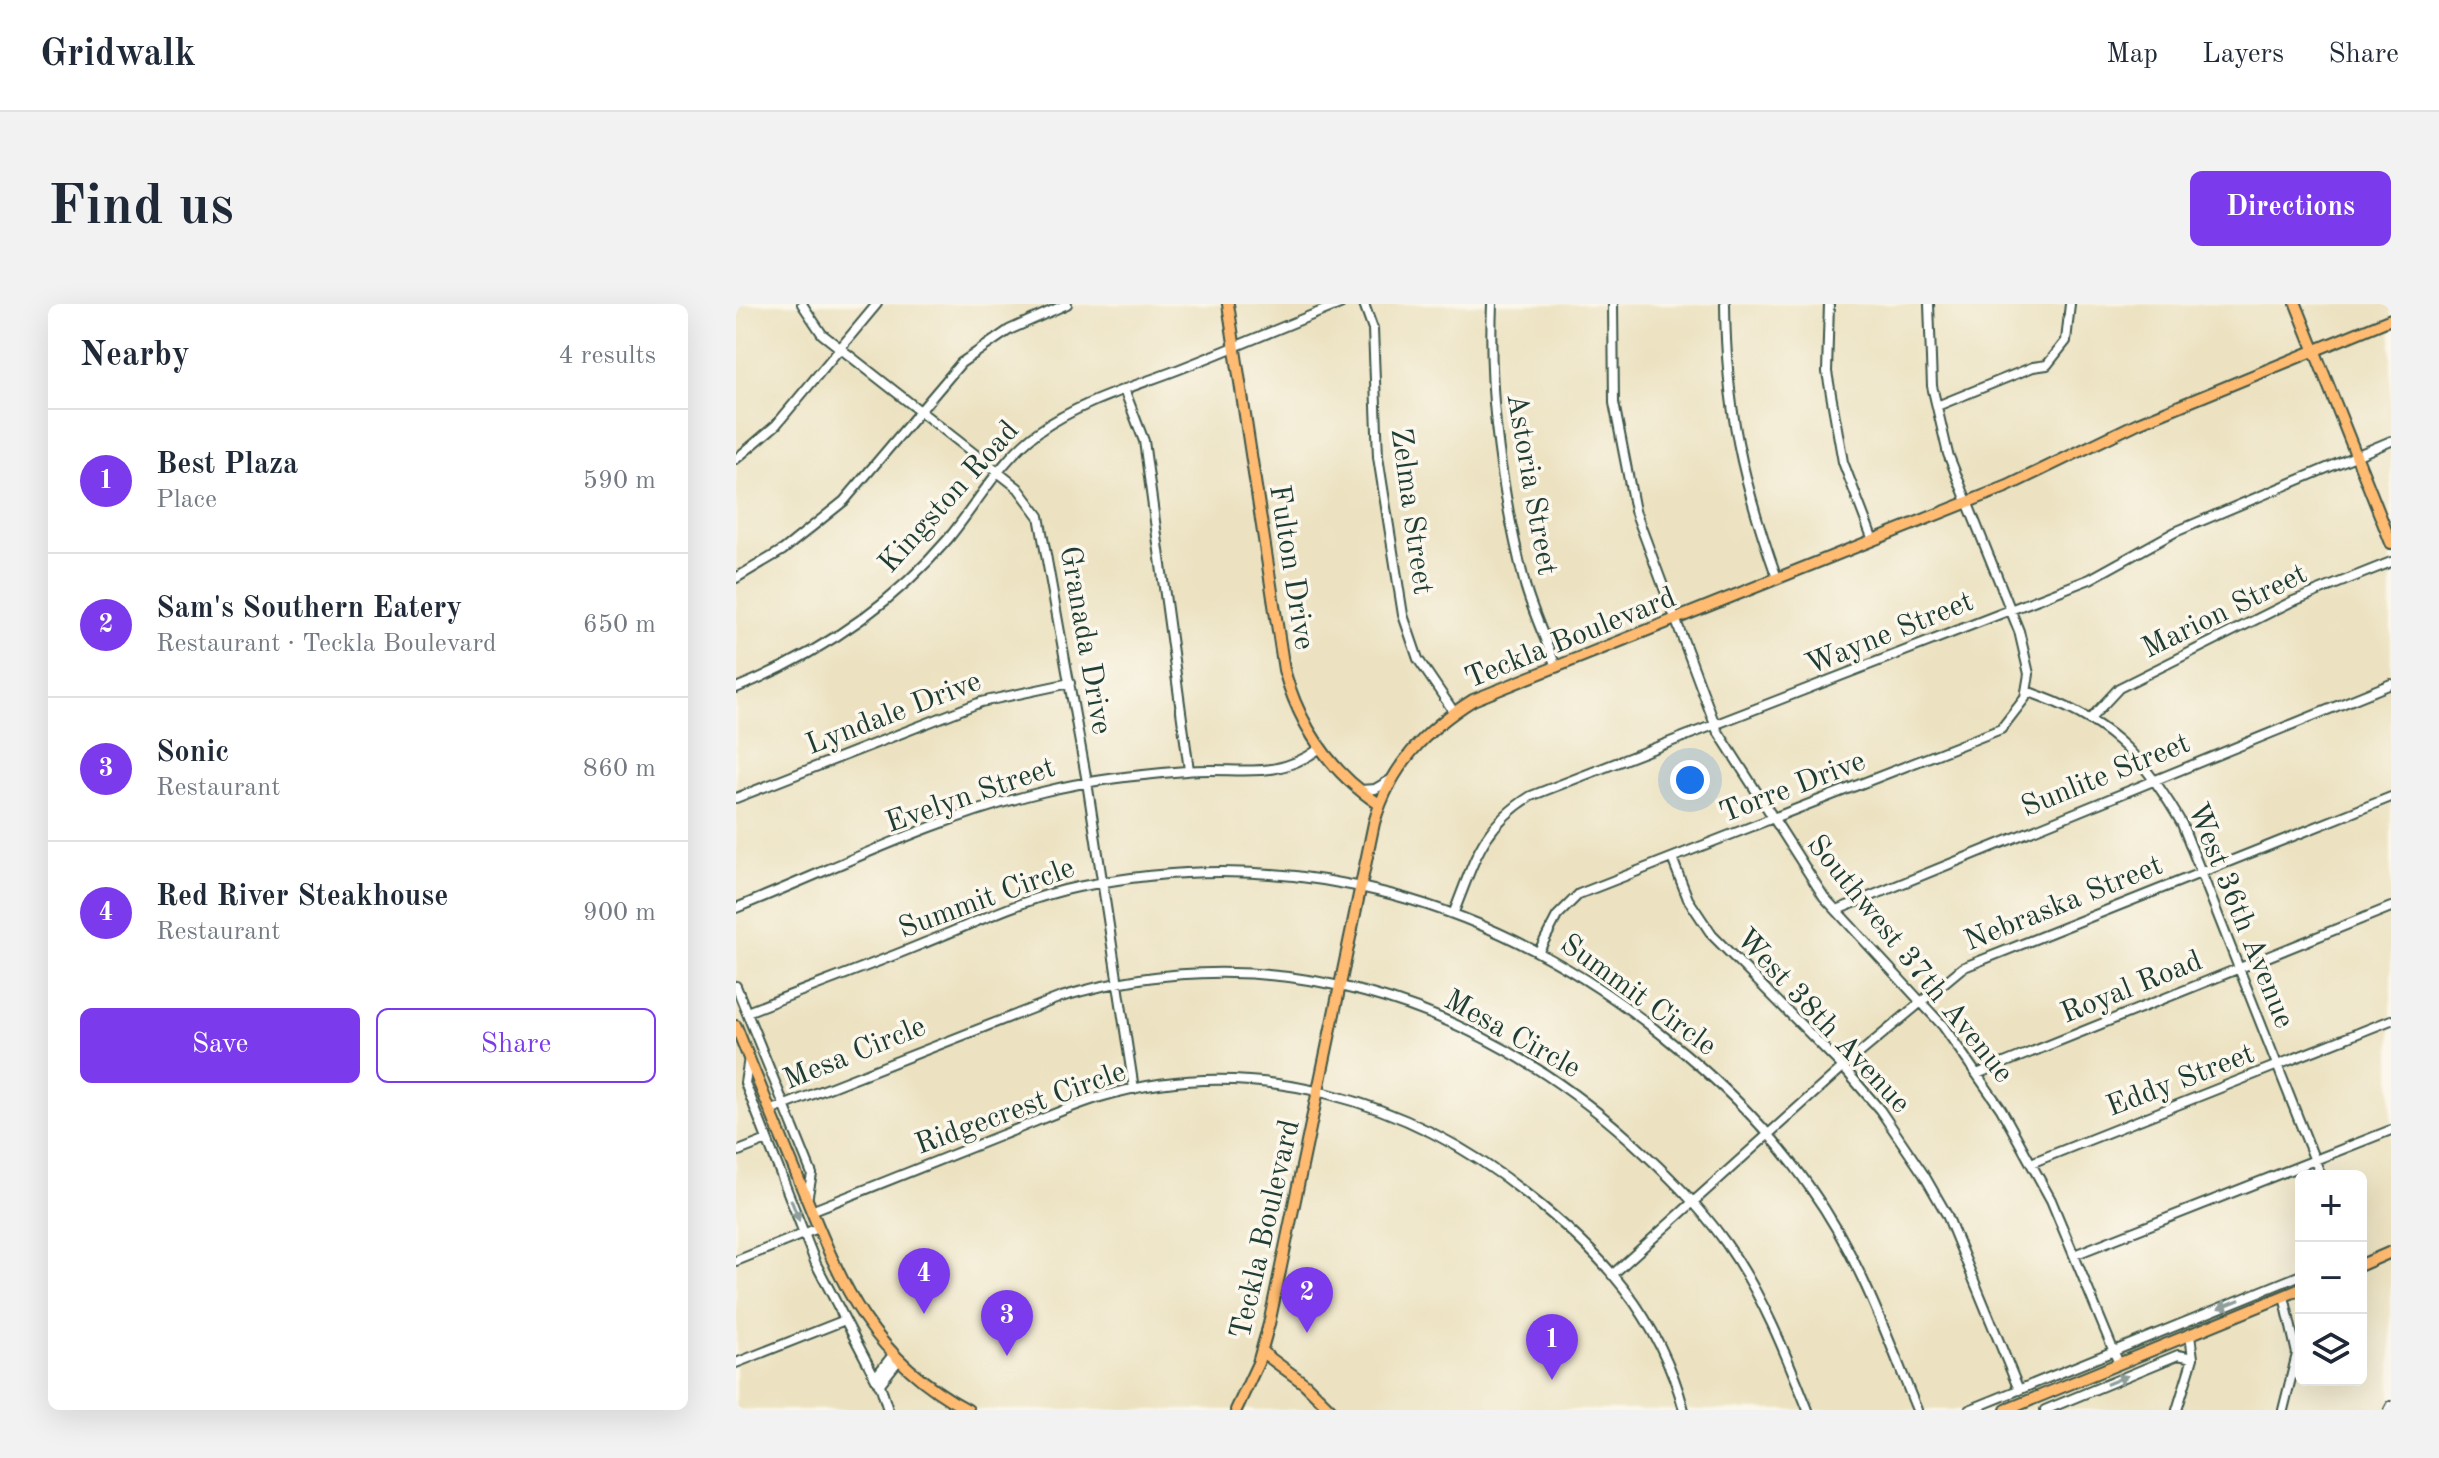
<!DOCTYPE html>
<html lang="en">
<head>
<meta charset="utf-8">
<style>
  :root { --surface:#fff; --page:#f2f2f3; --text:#1f2937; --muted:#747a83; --line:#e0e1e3; --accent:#7c3aed }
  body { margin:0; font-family:"Old Standard TT",serif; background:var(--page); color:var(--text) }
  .controls { position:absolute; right:24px; bottom:24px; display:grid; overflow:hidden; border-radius:12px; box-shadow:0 8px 32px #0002 }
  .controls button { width:72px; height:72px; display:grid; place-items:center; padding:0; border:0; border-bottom:2px solid var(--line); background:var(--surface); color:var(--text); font:40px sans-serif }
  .you { position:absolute; left:954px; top:476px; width:28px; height:28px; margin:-20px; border:6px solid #fff; border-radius:50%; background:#1a73e8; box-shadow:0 0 0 12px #1a73e833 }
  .badge { display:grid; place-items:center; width:52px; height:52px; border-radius:50%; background:var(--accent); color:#fff; font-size:26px; font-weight:700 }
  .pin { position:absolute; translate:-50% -66px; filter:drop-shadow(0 2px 4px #0008) }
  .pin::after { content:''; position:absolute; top:42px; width:28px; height:24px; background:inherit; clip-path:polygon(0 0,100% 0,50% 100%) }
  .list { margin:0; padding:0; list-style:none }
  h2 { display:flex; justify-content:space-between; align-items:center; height:104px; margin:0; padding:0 32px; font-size:34px }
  h2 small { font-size:26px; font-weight:400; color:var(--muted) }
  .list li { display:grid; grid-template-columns:52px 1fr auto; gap:24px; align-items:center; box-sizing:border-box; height:144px; padding:0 32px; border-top:2px solid var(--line) }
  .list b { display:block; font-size:30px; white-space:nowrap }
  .list p { margin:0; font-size:26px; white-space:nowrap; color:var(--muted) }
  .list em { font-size:26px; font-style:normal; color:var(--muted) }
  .actions { display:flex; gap:16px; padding:24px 32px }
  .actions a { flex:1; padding:18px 0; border:2px solid var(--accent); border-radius:12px; text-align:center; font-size:28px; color:var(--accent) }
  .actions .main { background:var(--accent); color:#fff }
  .icon { flex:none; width:44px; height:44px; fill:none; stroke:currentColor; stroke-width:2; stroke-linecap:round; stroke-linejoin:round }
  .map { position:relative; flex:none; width:1655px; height:1106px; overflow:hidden; border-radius:12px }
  header { display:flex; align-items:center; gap:48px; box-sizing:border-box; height:112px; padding:0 40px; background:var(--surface); border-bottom:2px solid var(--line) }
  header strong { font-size:38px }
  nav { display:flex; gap:44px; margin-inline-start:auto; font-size:28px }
  .intro { display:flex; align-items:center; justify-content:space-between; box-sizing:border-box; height:192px; padding:0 48px }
  h1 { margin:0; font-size:56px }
  .button { padding:20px 36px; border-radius:12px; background:var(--accent); color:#fff; font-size:28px; font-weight:700 }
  main { display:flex; gap:48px; padding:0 48px }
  aside { flex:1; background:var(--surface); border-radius:12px; box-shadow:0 8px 32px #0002 }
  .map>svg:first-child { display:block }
</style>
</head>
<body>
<header>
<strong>Gridwalk</strong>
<nav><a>Map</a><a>Layers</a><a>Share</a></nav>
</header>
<div class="intro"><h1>Find us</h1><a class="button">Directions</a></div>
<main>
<aside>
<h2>Nearby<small>4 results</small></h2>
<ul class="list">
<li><span class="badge">1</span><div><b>Best Plaza</b><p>Place</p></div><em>590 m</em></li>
<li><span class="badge">2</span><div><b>Sam's Southern Eatery</b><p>Restaurant · Teckla Boulevard</p></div><em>650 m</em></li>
<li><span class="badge">3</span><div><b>Sonic</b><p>Restaurant</p></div><em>860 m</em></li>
<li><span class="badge">4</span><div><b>Red River Steakhouse</b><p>Restaurant</p></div><em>900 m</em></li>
</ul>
<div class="actions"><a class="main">Save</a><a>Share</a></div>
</aside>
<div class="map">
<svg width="1655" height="1106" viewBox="0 0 1655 1106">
  <rect width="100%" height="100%" fill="#fbf7ec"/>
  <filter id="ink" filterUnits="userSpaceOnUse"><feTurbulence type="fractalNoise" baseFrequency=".0125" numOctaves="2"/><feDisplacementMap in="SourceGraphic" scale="16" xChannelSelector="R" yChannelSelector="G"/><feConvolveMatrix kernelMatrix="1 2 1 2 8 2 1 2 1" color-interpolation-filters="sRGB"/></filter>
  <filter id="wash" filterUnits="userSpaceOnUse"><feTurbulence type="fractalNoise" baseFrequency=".006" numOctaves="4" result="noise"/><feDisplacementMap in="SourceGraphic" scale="32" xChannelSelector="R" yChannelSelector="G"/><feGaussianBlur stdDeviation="1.8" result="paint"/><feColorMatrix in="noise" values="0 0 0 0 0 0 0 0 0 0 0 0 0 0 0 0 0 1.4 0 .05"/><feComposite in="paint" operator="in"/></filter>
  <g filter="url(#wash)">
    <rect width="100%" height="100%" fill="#ece2c1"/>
  </g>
  <g filter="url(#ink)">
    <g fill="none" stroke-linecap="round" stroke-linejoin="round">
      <defs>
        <path id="minor" d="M66,0L86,30L282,184L303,212L351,478L398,785
          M628,0L637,25L642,153L667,311L682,355L718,408
          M756,0C752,94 766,190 789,281C797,309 810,336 820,363
          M877,0L878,99L899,207L981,426L1088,593L1207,722L1265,805L1315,896L1383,1060
          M989,0C990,104 1006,176 1041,274
          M1093,0L1091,68L1107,158L1137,236
          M388,85L408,137L453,466
          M1201,102L1297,63L1311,61L1330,37L1334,0
          M0,155L40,121L141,0
          M0,274L47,246L108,197L225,59L273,26L331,0
          M0,384C81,351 155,302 212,235C241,200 265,155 302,128C344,98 394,84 441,66C495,45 550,21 604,0
          M1290,387C1370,414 1405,448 1446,520L1585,872
          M1354,415L1383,384L1555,298L1655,258
          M624,486L639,485L656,475
          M0,494L245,398L334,379
          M936,554L952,595L976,631L1107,763L1144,806L1188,871L1211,911L1283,1086
          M0,604C100,564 201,513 306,488C353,476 401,471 450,467C501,462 538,478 583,445
          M1101,606L1655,380
          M718,608C739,556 745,523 795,492L1354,275L1439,228L1655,137
          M803,647L821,612L843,590L1265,425L1289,394L1293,370L1283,327L1212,150L1196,82L1193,0
          M0,682L76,870L71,896
          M11,708C69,685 128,664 186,640C237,620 288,594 342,583C558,538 761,596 930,734C984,777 1036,828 1075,885C1123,952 1150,1030 1181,1106
          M13,754L9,779L80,960L143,1081
          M1241,770L1655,603
          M34,807L325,693C532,630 738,695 895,837C929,868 963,901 990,939C1026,990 1049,1048 1072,1106
          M0,848L31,836
          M1295,859L1655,716
          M75,907C139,882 203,856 266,831C300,818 333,802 368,792C517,749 674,796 792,891C867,950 923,1012 948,1106
          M1338,951L1655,826
          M0,957L82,924
          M876,971L1107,763L1226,664L1655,493
          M0,1059L109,1016
          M143,1081L162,1057
          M152,1106L141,1071L156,1052
          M1233,1106L1565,971
          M1309,1106L1442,1051L1457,1054
          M1441,1106L1457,1054L1454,1031
          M1547,1106L1561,1050L1548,992
          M1653,1106L1655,1102"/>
        <path id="major" d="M492,0L548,366C564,423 594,468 643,500
          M1560,0L1655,239
          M0,722C21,775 43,828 65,881C105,979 133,1053 232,1106
          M1625,961L1655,948
          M526,1048L569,1080L595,1106
          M500,1106L522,1059L533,1020L638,519C654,463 689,426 737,396L1272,182L1402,119L1655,15
          M1270,1106L1565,985"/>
      </defs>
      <use href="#minor" stroke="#3e5649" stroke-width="12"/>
      <use href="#major" stroke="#3e5649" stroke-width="14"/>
      <use href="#minor" stroke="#fff" stroke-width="8"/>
      <use href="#major" stroke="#ffbb71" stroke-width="10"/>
    </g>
    <defs><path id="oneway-solid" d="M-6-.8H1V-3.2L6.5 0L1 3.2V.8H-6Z" transform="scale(2)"/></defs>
    <g fill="#8f9e9a">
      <use href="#oneway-solid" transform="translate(59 906) rotate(69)"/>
      <use href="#oneway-solid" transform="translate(1493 1000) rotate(158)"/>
      <use href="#oneway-solid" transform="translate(1381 1076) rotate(-22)"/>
    </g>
  </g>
  <g text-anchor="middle" stroke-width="7" stroke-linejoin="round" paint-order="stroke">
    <g font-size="30" fill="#1f3d34" stroke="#fbf7ec">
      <text transform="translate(797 180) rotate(80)" y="10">Astoria Street</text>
      <text transform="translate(212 192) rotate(-48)" y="10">Kingston Road</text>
      <text transform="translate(677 207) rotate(82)" y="10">Zelma Street</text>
      <text transform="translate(557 263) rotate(81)" y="10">Fulton Drive</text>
      <text transform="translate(1488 306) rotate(-26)" y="10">Marion Street</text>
      <text transform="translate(1153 328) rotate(-22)" y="10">Wayne Street</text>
      <text transform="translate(834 333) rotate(-22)" y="10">Teckla Boulevard</text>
      <text transform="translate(351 336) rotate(80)" y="10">Granada Drive</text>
      <text transform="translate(157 408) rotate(-21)" y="10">Lyndale Drive</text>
      <text transform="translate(1369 470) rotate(-22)" y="10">Sunlite Street</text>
      <text transform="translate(1056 482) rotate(-21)" y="10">Torre Drive</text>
      <text transform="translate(234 490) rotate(-19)" y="10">Evelyn Street</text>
      <text transform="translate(250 593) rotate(-20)" y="10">Summit Circle</text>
      <text transform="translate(1327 598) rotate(-22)" y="10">Nebraska Street</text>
      <text transform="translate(1506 611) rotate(68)" y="10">West 36th Avenue</text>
      <text transform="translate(1175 654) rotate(51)" y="10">Southwest 37th Avenue</text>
      <text transform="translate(1395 682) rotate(-22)" y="10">Royal Road</text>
      <text transform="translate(903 690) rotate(36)" y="10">Summit Circle</text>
      <text transform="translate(1088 716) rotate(47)" y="10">West 38th Avenue</text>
      <text transform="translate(777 729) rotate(29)" y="10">Mesa Circle</text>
      <text transform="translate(118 748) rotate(-22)" y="10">Mesa Circle</text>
      <text transform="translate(1444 775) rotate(-21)" y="10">Eddy Street</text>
      <text transform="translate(284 803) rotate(-20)" y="10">Ridgecrest Circle</text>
      <text transform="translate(528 925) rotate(-77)" y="10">Teckla Boulevard</text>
    </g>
  </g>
</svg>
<div class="controls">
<button>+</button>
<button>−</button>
<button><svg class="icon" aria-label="layers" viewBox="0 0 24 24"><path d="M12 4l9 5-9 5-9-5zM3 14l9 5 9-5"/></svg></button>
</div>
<div class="you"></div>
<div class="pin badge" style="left:816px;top:1076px">1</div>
<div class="pin badge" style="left:571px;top:1029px">2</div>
<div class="pin badge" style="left:271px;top:1052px">3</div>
<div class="pin badge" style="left:188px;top:1010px">4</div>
</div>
</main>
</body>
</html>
